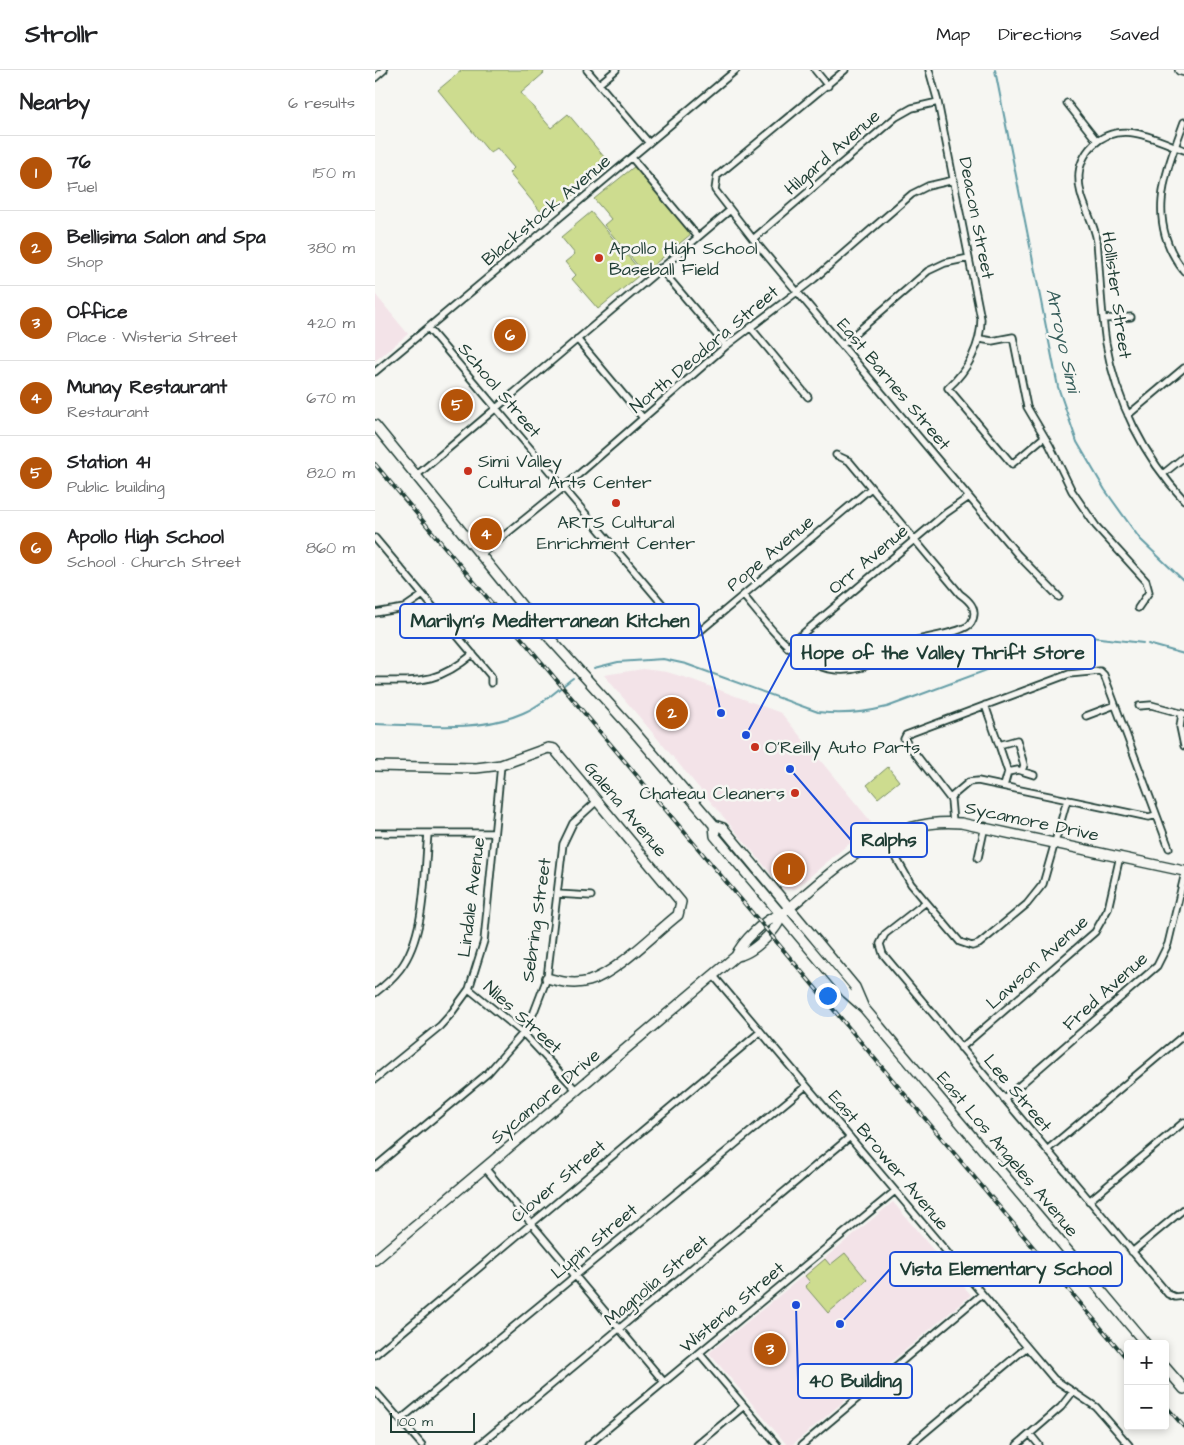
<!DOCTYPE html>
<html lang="en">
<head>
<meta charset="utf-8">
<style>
  :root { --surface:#fff; --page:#f6f6f6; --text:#202124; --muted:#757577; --line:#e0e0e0; --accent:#b45309 }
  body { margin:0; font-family:"Architects Daughter",sans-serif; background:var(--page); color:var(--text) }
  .controls { position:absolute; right:15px; bottom:15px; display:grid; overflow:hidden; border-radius:5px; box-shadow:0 2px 8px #0003 }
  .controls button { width:45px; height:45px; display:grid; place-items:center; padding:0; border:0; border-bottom:1px solid var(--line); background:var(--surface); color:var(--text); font:25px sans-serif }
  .scale { position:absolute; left:15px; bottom:12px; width:85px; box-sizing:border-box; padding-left:5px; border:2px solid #1f3d34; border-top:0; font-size:14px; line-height:18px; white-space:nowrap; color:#1f3d34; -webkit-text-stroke:4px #f6f6f2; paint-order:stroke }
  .you { position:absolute; left:452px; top:925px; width:18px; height:18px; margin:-12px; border:4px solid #fff; border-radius:50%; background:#1a73e8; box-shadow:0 0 0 8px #1a73e833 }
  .badge { display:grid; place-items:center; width:32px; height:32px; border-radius:50%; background:var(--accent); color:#fff; font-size:16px; font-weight:700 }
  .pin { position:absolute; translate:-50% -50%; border:2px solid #fff; box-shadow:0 1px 5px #0006 }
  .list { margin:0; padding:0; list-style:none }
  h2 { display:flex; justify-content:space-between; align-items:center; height:65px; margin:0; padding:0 20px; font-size:21px }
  h2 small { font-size:16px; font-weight:400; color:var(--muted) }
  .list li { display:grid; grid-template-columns:32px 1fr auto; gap:15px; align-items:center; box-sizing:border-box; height:75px; padding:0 20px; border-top:1px solid var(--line) }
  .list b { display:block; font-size:19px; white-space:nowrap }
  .list p { margin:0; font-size:16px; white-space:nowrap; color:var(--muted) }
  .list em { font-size:16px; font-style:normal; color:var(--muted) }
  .map { position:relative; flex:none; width:809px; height:1375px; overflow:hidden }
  header { display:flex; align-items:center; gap:30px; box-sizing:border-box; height:70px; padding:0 25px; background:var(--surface); border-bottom:1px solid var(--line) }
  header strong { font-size:24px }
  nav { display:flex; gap:28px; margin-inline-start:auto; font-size:18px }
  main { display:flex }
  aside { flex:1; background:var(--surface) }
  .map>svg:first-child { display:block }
</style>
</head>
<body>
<header>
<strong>Strollr</strong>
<nav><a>Map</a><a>Directions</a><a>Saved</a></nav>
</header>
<main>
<aside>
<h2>Nearby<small>6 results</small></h2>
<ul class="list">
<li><span class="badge">1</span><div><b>76</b><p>Fuel</p></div><em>150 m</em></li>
<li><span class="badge">2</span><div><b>Bellisima Salon and Spa</b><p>Shop</p></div><em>380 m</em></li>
<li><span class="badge">3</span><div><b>Office</b><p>Place · Wisteria Street</p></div><em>420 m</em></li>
<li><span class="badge">4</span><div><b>Munay Restaurant</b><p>Restaurant</p></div><em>670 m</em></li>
<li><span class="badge">5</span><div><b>Station 41</b><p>Public building</p></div><em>820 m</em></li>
<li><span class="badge">6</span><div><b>Apollo High School</b><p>School · Church Street</p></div><em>860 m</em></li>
</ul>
</aside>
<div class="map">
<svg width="809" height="1375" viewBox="0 0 809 1375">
  <rect width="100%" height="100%" fill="#f6f6f2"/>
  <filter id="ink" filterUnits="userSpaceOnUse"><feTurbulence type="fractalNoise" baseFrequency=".02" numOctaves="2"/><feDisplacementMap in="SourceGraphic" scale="10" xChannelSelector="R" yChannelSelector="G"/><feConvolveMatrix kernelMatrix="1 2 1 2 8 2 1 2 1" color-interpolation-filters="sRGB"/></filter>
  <g filter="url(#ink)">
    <path fill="#f3e3e8" d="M0,224L33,264L0,291Z
      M268,599L292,602L318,610L406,643L493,748L497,754L496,758L470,777L420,819H409L229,605Z
      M518,1132L596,1225L417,1375H412L334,1283Z"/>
    <path fill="#cddc8f" stroke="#768c62" d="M87,0H167L169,3L146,23L176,58L193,44L235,94L171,148L134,103L139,98L122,78L115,83L63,20Z
      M260,96L316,164L269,203L229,155L236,149L219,129Z
      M216,142L267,203L223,239L197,209L201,205L190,192L200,184L186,167Z
      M513,697L524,711L503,728L492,715Z
      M470,1183L492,1210L453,1243L430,1216L435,1212L430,1206L450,1189L455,1195Z"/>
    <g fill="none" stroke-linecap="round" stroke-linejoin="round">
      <path stroke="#649da6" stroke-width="2" d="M620,0L683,317L702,372L730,420L765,469L809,511
        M773,574L809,584
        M219,598L243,592L288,589L311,594L443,642C467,645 488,643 512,637L693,570L716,567L768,573
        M0,654C48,655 103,663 148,643C167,635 182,620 198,608"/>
      <defs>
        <path id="street" d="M212,0L274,73
          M440,0L453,16
          M470,0L342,106L340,120L378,169L594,427L643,485L684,527
          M554,0L563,32L606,249C606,275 593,300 573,318L637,394L669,367
          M0,8L9,0
          M224,14L241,0
          M692,33L722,71
          M809,52C790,104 770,152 809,201
          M809,80C779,69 745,49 718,75C709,84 703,97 704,109C704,131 719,150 722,171C725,205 726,239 731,273C741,331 769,387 809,430
          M257,88L323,167
          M378,169L521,47L537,38L563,32
          M285,198L351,276
          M728,249L756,247
          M53,258L311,562H324L496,418
          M376,258L433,327
          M202,269L268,348
          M605,269L617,271L638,267L652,337L675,376L697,421L721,456L771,511L774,522L763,538
          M467,275L553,201L570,193L594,188
          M0,302L361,0
          M753,345L809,298
          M788,404L809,387
          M42,405L354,141
          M0,468L116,606V613
          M105,485L188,418L351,276L439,209L537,124L553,116L579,110
          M368,525C398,561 433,614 488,597C506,591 521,577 539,571C552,567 591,562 596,553C604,540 595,531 585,524L474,391L461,385
          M0,543L29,538L48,525
          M412,577L571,443L594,427
          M0,611C44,611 62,614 98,584
          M610,635L624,675
          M764,636L776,635L809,644
          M807,643L805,657L809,676
          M711,646L740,635
          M633,702L624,675L642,670L649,695L647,701
          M629,716L633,702L643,700L659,705
          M575,728L594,712L603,711L774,747L781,745
          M578,752L576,730L529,669L531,665L694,604L725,601L729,605L794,778
          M0,763H119
          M509,766L536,814L585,872L597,876L604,874L652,834L668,814L692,730
          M603,788L610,756
          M182,824L216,826
          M551,832L510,864L505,874L508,884L793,1224L800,1227L809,1226
          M338,905L679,1309L721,1337L754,1375
          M94,919L148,963L202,1021
          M0,923C9,916 18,908 25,899C51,865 49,805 53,764
          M586,978L720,862L733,839L745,786
          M0,1009L65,956L75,945L94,919L109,871L126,695
          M629,1029L782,896L793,874L809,807
          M672,1080L809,965
          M0,1097L113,1003L148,963L159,942L172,908L188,774L198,753L222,731
          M110,1098L289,1312
          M714,1131L809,1052
          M757,1182L809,1139
          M325,1284L402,1375
          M0,1285L385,962
          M0,1321L47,1375
          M25,1350L431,1016
          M655,1364L664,1375
          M104,1375L475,1067
          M213,1375L520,1121
          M322,1375L369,1336
          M427,1375L607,1224
          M535,1375L652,1277
          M642,1375L686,1337L697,1323"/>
        <path id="secondary" d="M805,0L809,1
          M0,696L101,698L126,695L173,678L179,679L306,832L303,845C280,863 241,903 214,911C199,915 186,912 172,908
          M361,886C376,885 404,859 406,845
          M0,1190L361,886C366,873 392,846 406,845C460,800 510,746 586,753L809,801"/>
        <path id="primary" d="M0,355L161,553L256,658L339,755L348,758L480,917L489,938
          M339,755L340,766L472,923L489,938L771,1274
          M790,1297L809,1319"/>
      </defs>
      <use href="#street" stroke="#1f3d34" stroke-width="9"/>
      <use href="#secondary" stroke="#1f3d34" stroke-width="12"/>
      <use href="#primary" stroke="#1f3d34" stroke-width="12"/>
      <use href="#street" stroke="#f6f6f2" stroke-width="5.5"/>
      <use href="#secondary" stroke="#f6f6f2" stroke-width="9"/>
      <use href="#primary" stroke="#f6f6f2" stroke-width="9"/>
      <defs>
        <path id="rail" d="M0,394L753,1290
          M790,1335L809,1357"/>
      </defs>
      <use href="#rail" stroke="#1f3d34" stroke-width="4"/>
      <use href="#rail" stroke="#f6f6f2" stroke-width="2" stroke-dasharray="5.5" stroke-linecap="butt"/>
    </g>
  </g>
  <g fill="#c8321e" stroke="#f6f6f2" stroke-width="2">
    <circle cx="224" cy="188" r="5"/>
    <circle cx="93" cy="401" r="5"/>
    <circle cx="241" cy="433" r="5"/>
    <circle cx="380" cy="677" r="5"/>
    <circle cx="420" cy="723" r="5"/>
  </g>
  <g text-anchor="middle" stroke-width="5" stroke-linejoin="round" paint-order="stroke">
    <g font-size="18" fill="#1f3d34" stroke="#f6f6f2">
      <text transform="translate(457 82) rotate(-41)" y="6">Hilgard Avenue</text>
      <text transform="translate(171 140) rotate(-40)" y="6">Blackstock Avenue</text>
      <text transform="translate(602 148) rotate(79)" y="6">Deacon Street</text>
      <text transform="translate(742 225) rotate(82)" y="6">Hollister Street</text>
      <text transform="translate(329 279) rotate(-40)" y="6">North Deodora Street</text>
      <text transform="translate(519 314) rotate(50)" y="6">East Barnes Street</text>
      <text transform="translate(125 320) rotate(50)" y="6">School Street</text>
      <text transform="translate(395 483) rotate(-40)" y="6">Pope Avenue</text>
      <text transform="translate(493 489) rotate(-40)" y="6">Orr Avenue</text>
      <text transform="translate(251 739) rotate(50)" y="6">Galena Avenue</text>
      <text transform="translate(657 751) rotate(12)" y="6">Sycamore Drive</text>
      <text transform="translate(96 827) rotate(-83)" y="6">Lindale Avenue</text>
      <text transform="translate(161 850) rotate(-82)" y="6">Sebring Street</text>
      <text transform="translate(662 892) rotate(-42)" y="6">Lawson Avenue</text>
      <text transform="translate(730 921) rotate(-42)" y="6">Fred Avenue</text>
      <text transform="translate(148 947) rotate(42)" y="6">Niles Street</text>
      <text transform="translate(643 1023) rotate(50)" y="6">Lee Street</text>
      <text transform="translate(170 1026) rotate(-40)" y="6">Sycamore Drive</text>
      <text transform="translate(633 1084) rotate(50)" y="6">East Los Angeles Avenue</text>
      <text transform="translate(514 1090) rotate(50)" y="6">East Brower Avenue</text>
      <text transform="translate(183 1111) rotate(-40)" y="6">Clover Street</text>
      <text transform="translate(219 1171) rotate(-40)" y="6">Lupin Street</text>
      <text transform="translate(281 1210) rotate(-40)" y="6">Magnolia Street</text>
      <text transform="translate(357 1237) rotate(-40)" y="6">Wisteria Street</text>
    </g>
    <g font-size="18" fill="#1f3d34" stroke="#f6f6f2" text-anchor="start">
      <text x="234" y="184">Apollo High School<tspan x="234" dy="21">Baseball Field</tspan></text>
      <text x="103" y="397">Simi Valley<tspan x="103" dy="21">Cultural Arts Center</tspan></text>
      <text x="241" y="458" text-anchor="middle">ARTS Cultural<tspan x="241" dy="21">Enrichment Center</tspan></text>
      <text x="390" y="683">O'Reilly Auto Parts</text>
      <text x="410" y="729" text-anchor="end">Chateau Cleaners</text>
    </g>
    <g font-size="19" font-style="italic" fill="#365d5a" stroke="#f6f6f2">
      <text transform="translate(689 270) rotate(78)" y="7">Arroyo Simi</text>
    </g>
  </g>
  <path fill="none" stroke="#1d4ed8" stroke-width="2" d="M346 643L324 551M371 665L416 582M415 699L476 770M465 1254L515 1199M421 1235L423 1311"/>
  <g fill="#1d4ed8" stroke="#f6f6f2" stroke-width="2">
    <circle cx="346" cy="643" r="5"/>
    <circle cx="371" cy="665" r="5"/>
    <circle cx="415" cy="699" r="5"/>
    <circle cx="465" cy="1254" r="5"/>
    <circle cx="421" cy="1235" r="5"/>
  </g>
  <g fill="#f6f6f2" stroke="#1d4ed8" stroke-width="2">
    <rect x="25" y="534" width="299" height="34" rx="5"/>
    <rect x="416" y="565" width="304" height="34" rx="5"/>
    <rect x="476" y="753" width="76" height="34" rx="5"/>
    <rect x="515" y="1182" width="232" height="34" rx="5"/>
    <rect x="423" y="1294" width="114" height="34" rx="5"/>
  </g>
  <g font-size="19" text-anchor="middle" font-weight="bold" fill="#1f3d34">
    <text x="175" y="557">Marilyn's Mediterranean Kitchen</text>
    <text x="568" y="589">Hope of the Valley Thrift Store</text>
    <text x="514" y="776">Ralphs</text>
    <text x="631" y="1205">Vista Elementary School</text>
    <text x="480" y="1317">40 Building</text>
  </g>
</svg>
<div class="controls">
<button>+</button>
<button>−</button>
</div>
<div class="scale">100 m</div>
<div class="you"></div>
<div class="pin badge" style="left:414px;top:799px">1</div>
<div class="pin badge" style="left:297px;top:643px">2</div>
<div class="pin badge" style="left:395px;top:1279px">3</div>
<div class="pin badge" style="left:111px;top:464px">4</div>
<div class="pin badge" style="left:82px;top:335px">5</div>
<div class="pin badge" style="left:135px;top:265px">6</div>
</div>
</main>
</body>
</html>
